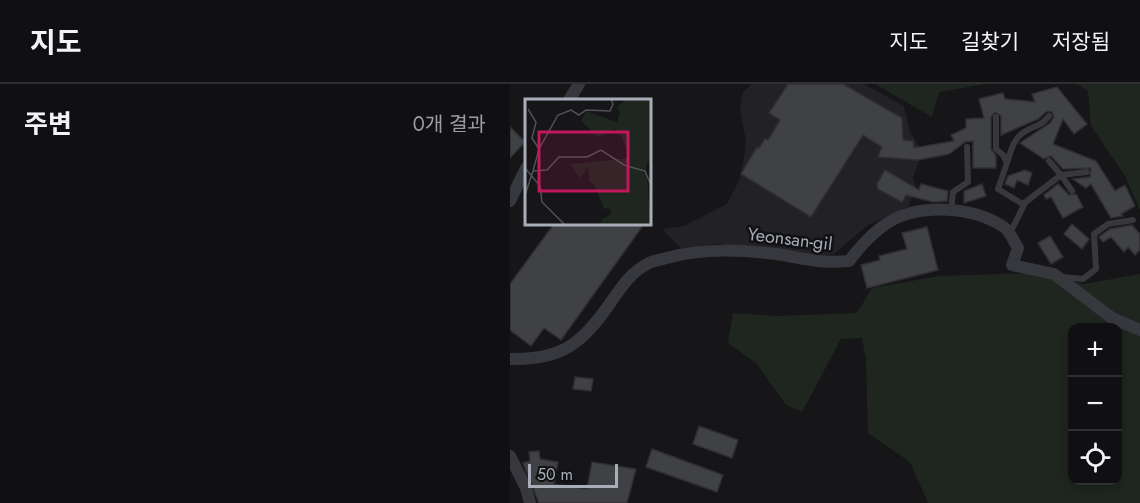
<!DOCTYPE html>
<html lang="ko">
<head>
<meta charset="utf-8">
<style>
  :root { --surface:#101012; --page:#1e1e20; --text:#f1f3f6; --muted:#9c9d9f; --line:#303032 }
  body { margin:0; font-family:Jost,"Noto Sans KR",sans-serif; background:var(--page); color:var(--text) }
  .controls { position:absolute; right:18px; bottom:18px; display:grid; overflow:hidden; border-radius:12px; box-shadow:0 3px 9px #0003 }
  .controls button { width:54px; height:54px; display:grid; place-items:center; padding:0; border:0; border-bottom:2px solid var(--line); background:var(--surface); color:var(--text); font:30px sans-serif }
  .scale { position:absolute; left:18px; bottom:15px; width:90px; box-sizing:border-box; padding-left:6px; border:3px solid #a8adb8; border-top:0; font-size:16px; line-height:21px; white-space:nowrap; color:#a8adb8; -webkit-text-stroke:4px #111113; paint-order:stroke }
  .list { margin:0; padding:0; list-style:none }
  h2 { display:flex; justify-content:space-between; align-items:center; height:78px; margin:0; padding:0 24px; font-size:26px }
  h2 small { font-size:20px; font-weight:400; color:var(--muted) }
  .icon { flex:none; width:33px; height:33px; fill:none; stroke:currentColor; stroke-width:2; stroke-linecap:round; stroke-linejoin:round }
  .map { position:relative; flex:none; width:630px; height:419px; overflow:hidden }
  header { display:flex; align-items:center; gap:36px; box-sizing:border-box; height:84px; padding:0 30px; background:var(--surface); border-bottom:2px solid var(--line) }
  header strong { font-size:28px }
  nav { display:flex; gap:33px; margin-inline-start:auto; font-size:21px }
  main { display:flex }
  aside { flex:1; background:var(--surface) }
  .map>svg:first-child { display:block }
</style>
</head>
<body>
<header>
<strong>지도</strong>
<nav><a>지도</a><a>길찾기</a><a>저장됨</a></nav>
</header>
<main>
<aside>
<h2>주변<small>0개 결과</small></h2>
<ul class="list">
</ul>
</aside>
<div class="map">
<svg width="630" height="419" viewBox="0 0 630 419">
  <rect width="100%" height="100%" fill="#161618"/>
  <path fill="#222225" d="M242,0H354L394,22L400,48L412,67L403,94L406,103L398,123L358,141L324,170L310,175L237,162L205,160L172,165L152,145L174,142L217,120L229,97L234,74L236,57L230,25L233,8Z"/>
  <path fill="#1e261f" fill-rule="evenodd" d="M365,0H475L429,8L422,33Z
    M567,0H630V126L615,92L581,42L578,7Z
    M524,189L574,200L630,190V419H418L400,378L358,349L356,276L352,254L331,255L292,328L276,321L246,279L218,259L223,229L266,232L347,229L362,204L429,192ZM562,243H608V396H562Z"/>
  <path fill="#404145" stroke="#303034" stroke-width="1.5" d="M278,0H333L392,34L393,56L403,57L404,64L444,57L441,51L456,44V35L474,34L469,15L493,9L495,15L525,18L522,10L547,3L577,40L564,50L553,35L543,60L586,77L605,107L615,101L625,122L611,130L613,132L601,134L581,100L576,104L563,95L580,93L581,84L553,85L541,72L534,75L510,59L540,39L544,33L542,28L537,27L528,35L491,51V32L485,28L481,33V65L486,72V84H463V57L455,58L439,70L408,76L368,73L372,63L353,51L301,133L231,90L247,63L249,64L255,55L258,56L270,36L259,29Z
    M0,43L15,58L0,74Z
    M375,86L409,106L411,100L438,107L437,117L423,118L396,111L392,118L368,105L367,100Z
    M515,86L522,89L518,101L507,96L504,104L495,100L498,92Z
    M472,100L476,112L454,119V107Z
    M548,100L559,111L566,110L573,123L553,134L541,113L536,115L534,111Z
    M44,140H134L51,256L34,244L21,262L0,246V200Z
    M562,140L579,155L572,165L554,150Z
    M622,141L630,150V166L625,171L618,163L614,168L601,153L593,158L589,153L600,145Z
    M417,143L428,186L357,204L351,181L370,176L369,172L397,165L392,149Z
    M540,152L553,173L541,180L528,159Z
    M65,293L83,295L81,307L63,305Z
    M189,342L228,356L222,374L183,360Z
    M142,365L213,391L207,408L136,383Z
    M29,367L30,375L48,378L44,400L77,405L82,378L126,385L117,419H29L13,379L20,377L19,368Z"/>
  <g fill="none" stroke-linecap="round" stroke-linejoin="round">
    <path stroke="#37383d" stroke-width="6" d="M486,33V65L493,71L497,79L488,105L514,121L500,149
      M497,79C501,67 503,55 514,48C524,41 531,43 539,32
      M562,107L551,91L577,88
      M513,120L551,91L539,77
      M441,127L443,108L458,98L457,63
      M551,193L573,195L586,185L584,150L598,140L623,136"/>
    <path stroke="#37383d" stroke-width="12" d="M59,16L69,0
      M0,117L16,84
      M0,275C52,276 72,260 101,218C112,202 121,188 139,179C145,176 154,175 161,173C195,164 231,166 266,170C293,174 311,180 339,177C352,160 370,140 391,132C422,120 469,125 495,144C501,149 504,158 508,164L502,181L544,190L602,234L630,246
      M0,372L16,404L20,419"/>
  </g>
  <g text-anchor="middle" stroke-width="5" stroke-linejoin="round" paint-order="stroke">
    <g font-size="18" fill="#a8adb8" stroke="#111113">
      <text transform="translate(280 155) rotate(7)" y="6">Yeonsan-gil</text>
    </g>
  </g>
  <g transform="translate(15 15)">
    <rect width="126" height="126" fill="#161618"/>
    <path d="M102,0H126V60L121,66L126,126H75L76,121L86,115L85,109L79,110L70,87L64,82L63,69L55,79L45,65L105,59L95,34L89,30L73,38L56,22L61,12L92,23L95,15L92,8Z" fill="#1e261f"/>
    <path fill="none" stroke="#505258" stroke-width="1.5" d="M3,10L11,23L7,39L14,50M0,69L15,87L17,103L40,126M8,72L14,50L33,16L46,11L54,16L61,11L85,12L88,5L86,0M0,96L8,72L22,71L34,58H62L76,51L99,66L120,72L126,86V110"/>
    <path fill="#c2185b" fill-opacity="0.15" stroke="#c2185b" stroke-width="3" d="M14,33H103V92H14Z"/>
    <rect width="126" height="126" fill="none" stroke="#a8adb8" stroke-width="3"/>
  </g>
</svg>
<div class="controls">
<button>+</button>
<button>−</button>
<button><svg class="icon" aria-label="locate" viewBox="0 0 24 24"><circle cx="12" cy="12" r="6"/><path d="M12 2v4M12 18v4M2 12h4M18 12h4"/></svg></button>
</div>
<div class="scale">50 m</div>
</div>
</main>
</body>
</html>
